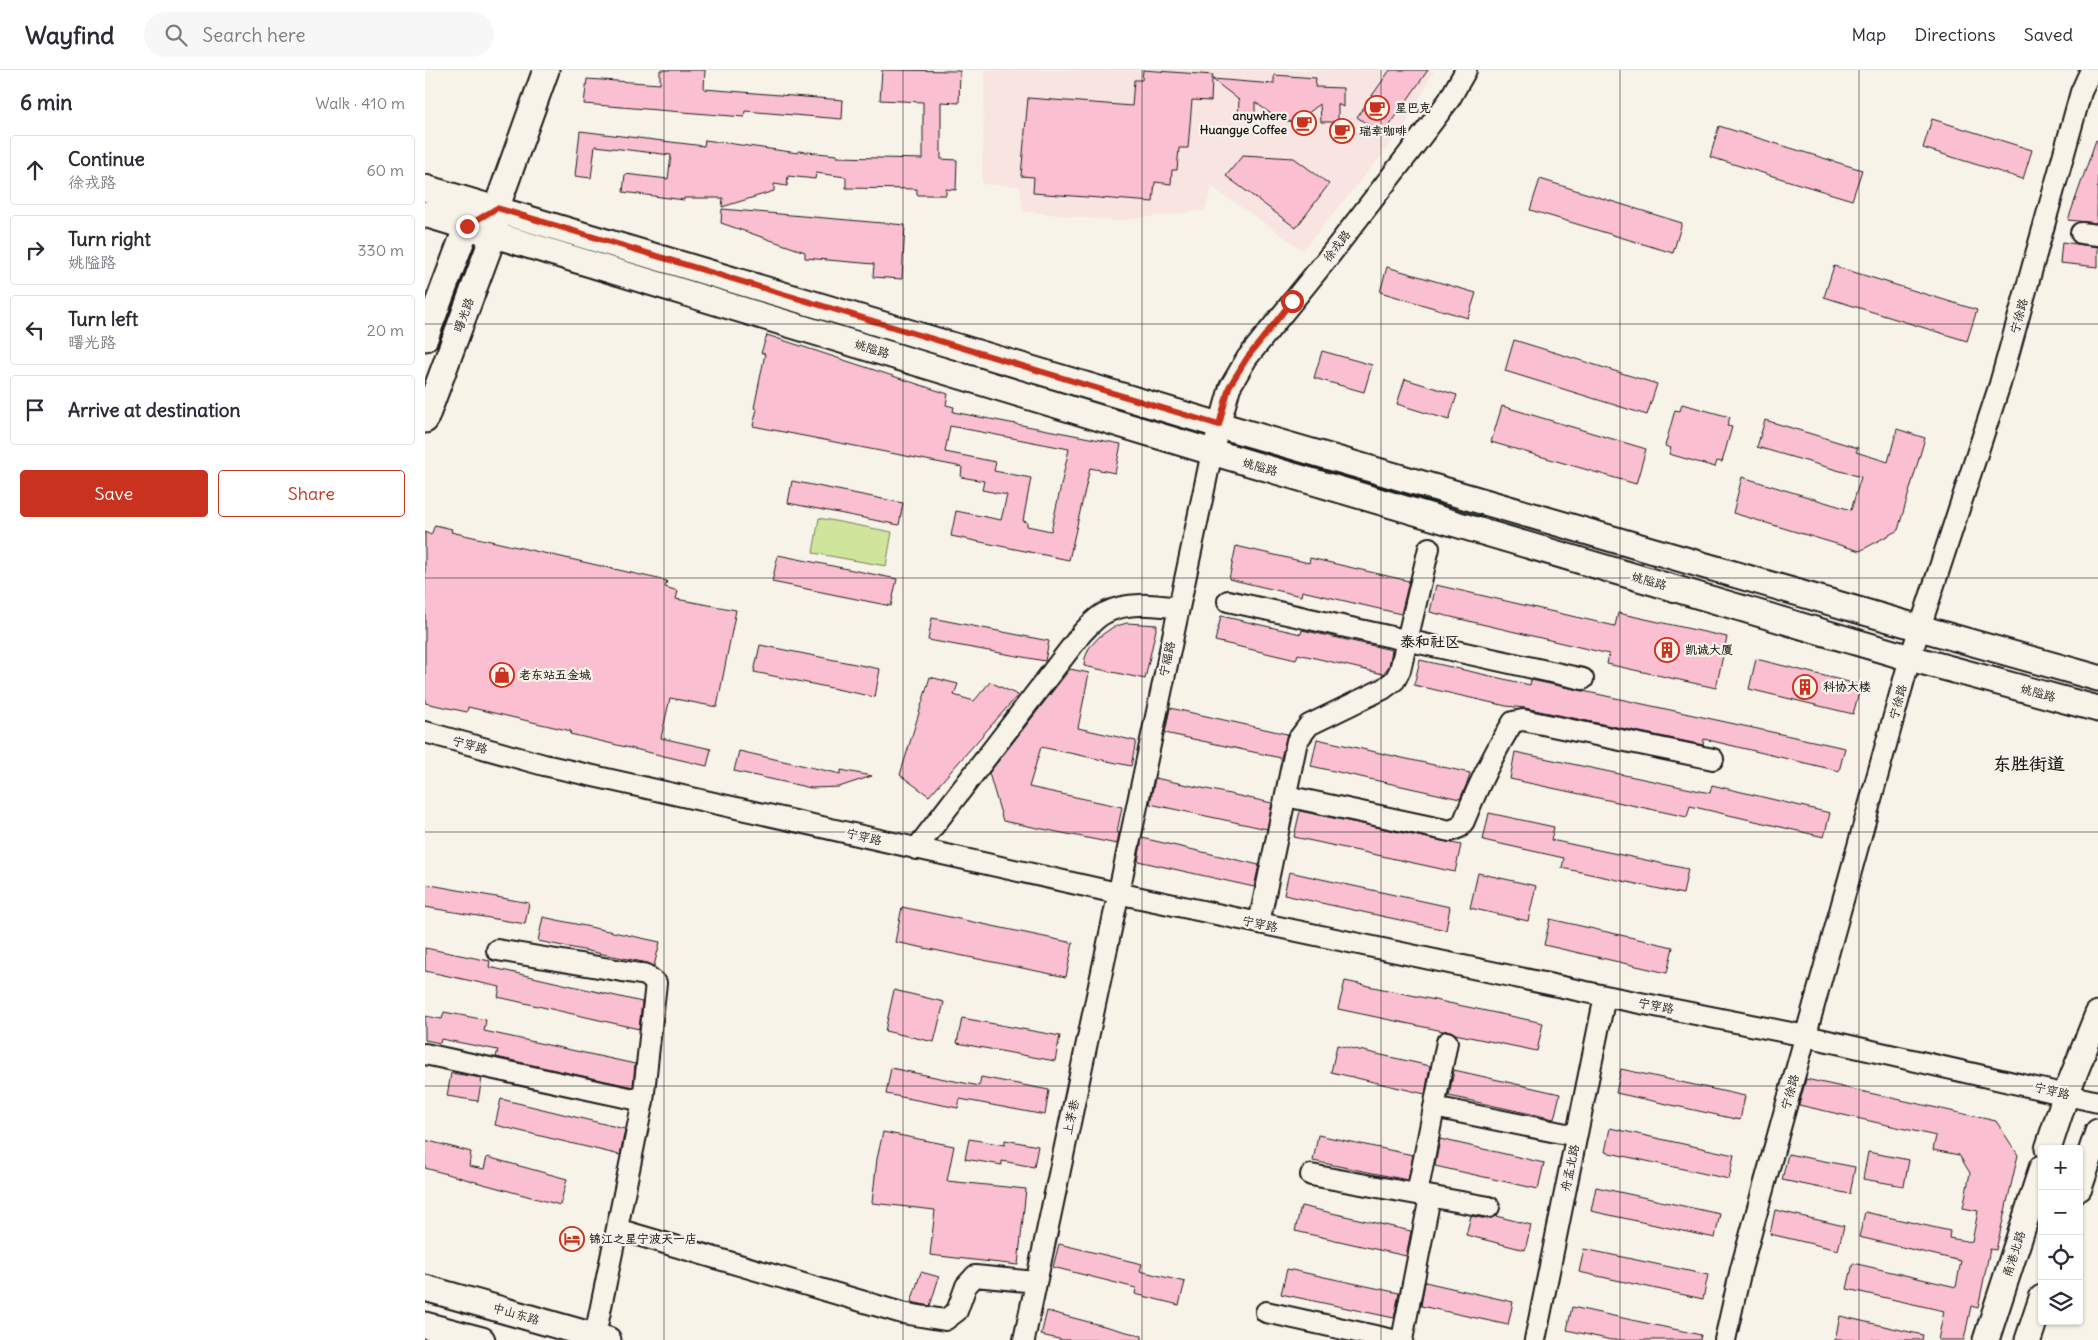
<!DOCTYPE html>
<html lang="en">
<head>
<meta charset="utf-8">
<style>
  :root { --surface:#fff; --page:#f7f7f7; --text:#2b2b33; --muted:#7c7c81; --line:#e1e1e2; --accent:#c8321e }
  body { margin:0; font-family:Delius,"LXGW WenKai TC",sans-serif; background:var(--page); color:var(--text) }
  .controls { position:absolute; right:15px; bottom:15px; display:grid; overflow:hidden; border-radius:5px; box-shadow:0 1px 4px #0004 }
  .controls button { width:45px; height:45px; display:grid; place-items:center; padding:0; border:0; border-bottom:1px solid var(--line); background:var(--surface); color:var(--text); font:25px sans-serif }
  .stop { position:absolute; width:15px; height:15px; margin:-11px; border:4px solid #c8321e; border-radius:50%; background:#fff }
  .stop.end { background:#c8321e; border-color:#fff; box-shadow:0 1px 5px #0008 }
  .list { margin:0; padding:0; list-style:none }
  h2 { display:flex; justify-content:space-between; align-items:center; height:65px; margin:0; padding:0 20px; font-size:21px }
  h2 small { font-size:16px; font-weight:400; color:var(--muted) }
  .list li { display:grid; grid-template-columns:32px 1fr auto; gap:15px; align-items:center; box-sizing:border-box; height:70px; margin:0 10px 10px; padding:0 10px; border:1px solid var(--line); border-radius:5px }
  .list b { display:block; font-size:19px; white-space:nowrap }
  .list p { margin:0; font-size:16px; white-space:nowrap; color:var(--muted) }
  .list em { font-size:16px; font-style:normal; color:var(--muted) }
  .actions { display:flex; gap:10px; padding:15px 20px }
  .actions a { flex:1; padding:11px 0; border:1px solid var(--accent); border-radius:5px; text-align:center; font-size:18px; color:var(--accent) }
  .actions .main { background:var(--accent); color:#fff }
  .icon { flex:none; width:28px; height:28px; fill:none; stroke:currentColor; stroke-width:2; stroke-linecap:round; stroke-linejoin:round }
  .map { position:relative; flex:none; width:1673px; height:1270px; overflow:hidden }
  header { display:flex; align-items:center; gap:30px; box-sizing:border-box; height:70px; padding:0 25px; background:var(--surface); border-bottom:1px solid var(--line) }
  header strong { font-size:24px }
  nav { display:flex; gap:28px; margin-inline-start:auto; font-size:18px }
  .search { width:350px; height:45px; background:var(--page); display:flex; align-items:center; gap:12px; box-sizing:border-box; padding:0 18px; border-radius:28px; color:var(--muted); font-size:19px }
  main { display:flex }
  aside { flex:1; background:var(--surface) }
  .map>svg:first-child { display:block }
</style>
</head>
<body>
<header>
<strong>Wayfind</strong>
<div class="search"><svg class="icon" aria-label="search" viewBox="0 0 24 24"><circle cx="10" cy="10" r="6"/><path d="M15 15l6 6"/></svg>Search here</div>
<nav><a>Map</a><a>Directions</a><a>Saved</a></nav>
</header>
<main>
<aside>
<h2>6 min<small>Walk · 410 m</small></h2>
<ul class="list">
<li><svg class="icon" aria-label="ahead" viewBox="0 0 24 24"><path d="M12 20V5M6 11l6-6 6 6"/></svg><div><b>Continue</b><p>徐戎路</p></div><em>60 m</em></li>
<li><svg class="icon" aria-label="right" viewBox="0 0 24 24"><path d="M7 20v-9h11M14 6l5 5-5 5"/></svg><div><b>Turn right</b><p>姚隘路</p></div><em>330 m</em></li>
<li><svg class="icon" aria-label="left" viewBox="0 0 24 24"><path d="M17 20v-9H6M10 6l-5 5 5 5"/></svg><div><b>Turn left</b><p>曙光路</p></div><em>20 m</em></li>
<li><svg class="icon" aria-label="arrive" viewBox="0 0 24 24"><path d="M6 21V4h12l-3 4 3 4H6"/></svg><div><b>Arrive at destination</b></div></li>
</ul>
<div class="actions"><a class="main">Save</a><a>Share</a></div>
</aside>
<div class="map">
<svg width="1673" height="1270" viewBox="0 0 1673 1270">
  <rect width="100%" height="100%" fill="#f7f3e8"/>
  <filter id="ink" filterUnits="userSpaceOnUse"><feTurbulence type="fractalNoise" baseFrequency=".02" numOctaves="2"/><feDisplacementMap in="SourceGraphic" scale="10" xChannelSelector="R" yChannelSelector="G"/><feConvolveMatrix kernelMatrix="1 2 1 2 8 2 1 2 1" color-interpolation-filters="sRGB"/></filter>
  <g filter="url(#ink)">
    <path fill="#f8e4e1" d="M560,0H1009L979,58L878,180L787,117L780,140L691,151L598,141L595,116L557,114Z"/>
    <path fill="#cee59b" stroke="#75805c" d="M394,448L467,462L461,496L388,483Z"/>
    <path fill="#fac0d2" stroke="#1c1c1c" fill-rule="evenodd" d="M235,0H280L279,19L418,30L417,49L320,41L319,47L159,34L162,9L235,14Z
      M457,0L535,1L534,33L516,32V89L532,90L531,120L521,119V125H492V119L421,118V107L391,103L390,109L363,106L362,116L349,114V121L297,137L298,128H259V130L198,122L200,104L243,109L246,85L170,76L166,108L150,106L155,61L279,76L280,70L373,83V81L412,85V87L498,89V32L455,30Z
      M718,0L788,5L787,9L849,14V5L891,8L890,17L918,18V37L913,34V52H896L895,34L874,50L868,52L853,49L830,32V47L813,46L814,30L787,9L786,31L767,30L763,78H754L752,100H747L746,114L730,112L728,132L608,123L609,107L596,106L603,28L707,36L709,10H717Z
      M965,0H1003L958,65L932,47Z
      M1507,49L1607,80L1598,109L1498,78Z
      M1294,56L1437,100L1427,130L1285,87Z
      M1671,70L1673,71L1672,153L1643,150Z
      M818,85L869,88L904,114L871,158L801,106Z
      M1115,109L1257,153L1248,183L1105,140Z
      M297,139L480,155L477,209L448,207L449,194L380,188V182L296,153Z
      M1637,172L1673,177V197L1635,193Z
      M1409,196L1552,240L1542,271L1399,227Z
      M962,197L1051,223L1043,248L955,222Z
      M342,265L523,324L521,335L529,337L528,342L696,374L690,403L665,398L644,490L526,466L531,441L576,450L582,425L557,420L559,411L536,407L537,397L328,356L332,339L329,338L340,284L336,283ZM525,356L644,379L626,461L602,456V452L598,451L606,408L569,401L571,392L520,382Z
      M1089,270L1232,314L1222,345L1080,301Z
      M897,281L947,295L939,322L889,308Z
      M980,309L1032,325L1024,350L972,334Z
      M1257,334L1305,347L1302,356L1307,357L1297,392L1292,391L1290,397L1244,384L1246,378L1240,376L1250,340L1255,341Z
      M1077,336L1221,379L1211,414L1066,372Z
      M1340,350L1433,378L1431,382L1463,392L1472,359L1500,368L1473,460L1435,481L1308,443L1317,407L1426,440L1436,407L1332,377Z
      M367,411L478,433L474,455L363,433Z
      M10,455L27,459L26,462L242,511L240,517L253,521L251,529L311,540L292,637L245,628L236,668L286,679L282,696L145,664L146,661L43,637L42,642L0,633V462L6,465Z
      M811,476L884,493L885,488L984,511L976,544L877,521L876,526L804,509Z
      M353,485L472,509L466,536L347,512Z
      M1011,515L1190,556L1193,543L1302,567L1291,618L1182,594L1184,584L1005,542Z
      M796,546L876,564L877,560L967,580L964,596L958,604L873,584L871,590L790,571Z
      M507,548L624,571L620,591L503,570Z
      M702,553L732,555L720,609L659,596L660,588L664,578L674,567L688,557Z
      M335,575L455,599L450,627L329,602Z
      M1331,589L1436,615L1428,644L1324,619Z
      M995,590L1105,615L1106,610L1158,621L1420,678L1414,701L1279,669L1278,675L1100,638L1081,636L989,615Z
      M645,599L664,603L653,658L711,671L706,696L616,677L604,717L697,737L692,762L694,763L692,774L578,751L564,703Z
      M505,607L533,614L529,625L549,631L565,612L593,625L504,726L475,705Z
      M745,638L862,664L856,688L740,663Z
      M892,669L1045,703L1043,711L1035,729L886,696Z
      M314,681L416,704V700L447,706L414,717L386,718L309,701Z
      M1090,682L1285,723L1287,715L1405,743L1399,767L1265,736L1262,747L1085,709Z
      M730,708L847,733L842,759L725,734Z
      M875,741L1036,775L1030,802L869,767Z
      M1064,743L1129,757L1126,770L1263,799L1258,824L1137,798L1139,788L1058,770Z
      M717,768L834,795L829,817L713,791Z
      M864,802L1025,837L1021,860L859,825Z
      M1053,803L1111,816L1103,851L1045,838Z
      M0,814L104,833L100,854L0,837Z
      M477,837L648,873L641,907L470,872Z
      M118,847L235,872L229,896L223,893L113,871Z
      M1125,849L1248,877L1242,903L1119,875Z
      M0,878L65,891L64,897L217,932L214,959L73,927L75,917L0,901Z
      M920,911L1118,953L1112,981L1030,964L1025,961H1018L913,939Z
      M469,920L519,932L509,972L460,961Z
      M19,942L61,950L59,961L210,994L208,1017L71,987L73,980L16,969L15,973L0,970V946L17,949Z
      M537,948L635,966L630,991L532,973Z
      M912,975L1005,996L1000,1024L906,1002Z
      M466,998L554,1016L556,1007L624,1020L620,1045L535,1029L533,1038L461,1024Z
      M1196,999L1320,1026L1315,1050L1191,1023Z
      M1029,1000L1135,1024L1129,1049L1024,1026Z
      M26,1003L57,1008L53,1031L22,1026Z
      M1381,1009L1571,1051L1593,1085L1571,1180L1565,1179L1553,1238L1546,1236L1539,1270H1513L1519,1241L1422,1219L1428,1193L1531,1217L1536,1191L1434,1167L1440,1142L1525,1161L1524,1168L1547,1172L1553,1141L1538,1138L1545,1103L1534,1085L1508,1080L1511,1066L1374,1035Z
      M76,1029L200,1059L195,1085L70,1055Z
      M1185,1058L1309,1085L1304,1109L1180,1082Z
      M458,1062L529,1076L522,1111L601,1119L593,1195L505,1185L510,1140L447,1133L452,1089Z
      M893,1065L988,1085L983,1110L888,1091Z
      M544,1069L580,1075V1070L613,1076L609,1097L577,1091V1095L540,1089Z
      M1015,1069L1119,1093L1113,1119L1010,1096Z
      M0,1070L46,1082L44,1096L59,1099L62,1087L142,1109L135,1135L0,1098Z
      M1443,1082L1484,1090L1479,1116L1438,1109Z
      M1363,1084L1430,1097L1425,1124L1357,1110Z
      M1171,1117L1295,1144L1290,1168L1166,1141Z
      M876,1136L986,1161L981,1186L870,1161Z
      M1350,1140L1419,1156L1413,1180L1345,1164Z
      M1046,1146L1062,1149L1071,1146L1106,1155L1100,1180L1041,1165Z
      M634,1174L717,1194L715,1201L760,1212L754,1235L710,1224L711,1218L628,1197Z
      M1159,1179L1283,1205L1278,1229L1154,1202Z
      M862,1199L974,1223L969,1248L856,1224Z
      M496,1202L514,1207L505,1236L486,1232Z
      M1000,1212L1088,1232L1083,1255L996,1236Z
      M1147,1237L1276,1265L1275,1270H1186L1142,1260Z
      M622,1241L717,1266V1270H638L616,1265Z
      M1415,1246L1498,1265L1497,1270H1410Z"/>
    <g fill="none" stroke-linecap="round" stroke-linejoin="round">
      <defs>
        <path id="minor" d="M1656,163L1673,165
          M803,531L1158,609
          M0,662L119,695L692,823L1180,926L1381,966L1673,1032
          M861,726L1025,761L1035,757L1039,751C1053,716 1068,684 1088,652L1098,650L1288,689
          M491,779L657,563C664,556 671,547 680,543C702,531 730,535 753,538
          M834,853L872,671L884,655L958,619L970,610L975,600L1004,478
          M72,880L221,905L231,913L218,1031L170,1266
          M0,984L218,1031
          M1009,1037L1151,1066
          M886,1105L1064,1137
          M992,1124L1022,972
          M192,1159L477,1243L520,1250L532,1241L541,1216L550,1206L611,1212
          M841,1242L968,1270
          M599,1270L787,382L805,317L822,288L902,189L984,83L1024,30L1041,0
          M977,1270L1005,1127
          M1110,1270L1180,926
          M1300,1270L1316,1199L1485,588L1575,314L1656,22L1666,0"/>
        <path id="major" d="M0,118L794,355L1495,558L1673,608
          M0,144L787,382L1485,588L1673,639
          M0,268L42,156L56,147
          M0,350L69,164L71,139L121,0
          M1623,1079L1641,1024L1673,944
          M1654,1118L1673,1062
          M0,1218L183,1270
          M0,1255L57,1270
          M1561,1270L1617,1098
          M1603,1270L1617,1228"/>
      </defs>
      <use href="#minor" stroke="#1c1c1c" stroke-width="24"/>
      <use href="#major" stroke="#1c1c1c" stroke-width="29"/>
      <use href="#minor" stroke="#f7f3e8" stroke-width="20"/>
      <use href="#major" stroke="#f7f3e8" stroke-width="25"/>
    </g>
  </g>
  <g fill="none" stroke-linecap="round" stroke-linejoin="round" filter="url(#ink)">
    <path stroke="#c8321e" stroke-width="6" d="M42,156L72,138L794,355L804,317L822,288L867,231"/>
  </g>
  <path fill="none" stroke="#1c1c1c" stroke-width="1" stroke-opacity="0.55" d="M239,0V1270M478,0V1270M717,0V1270M956,0V1270M1195,0V1270M1434,0V1270M0,254H1673M0,508H1673M0,762H1673M0,1016H1673"/>
  <defs>
    <symbol id="cafe-ring" viewBox="-11 -11 22 22"><circle r="9.5" fill="#f7f3e8" stroke="#c8321e" stroke-width="1.5"/><path d="M-5.5-4.5H6V0H3Q3 3.5 0 3.5H-2.5Q-5.5 3.5-5.5 0ZM3-3.2v2h1.7v-2ZM-6 4.5H4V6H-6Z" fill="#c8321e"/></symbol>
    <symbol id="building-ring" viewBox="-11 -11 22 22"><circle r="9.5" fill="#f7f3e8" stroke="#c8321e" stroke-width="1.5"/><path d="M-4-6H4V6H1V3H-1V6H-4ZM-2.5-4.3h1.7v1.8h-1.7ZM.8-4.3h1.7v1.8H.8ZM-2.5-1h1.7V.8h-1.7ZM.8-1h1.7V.8H.8Z" fill="#c8321e"/></symbol>
    <symbol id="shop-ring" viewBox="-11 -11 22 22"><circle r="9.5" fill="#f7f3e8" stroke="#c8321e" stroke-width="1.5"/><path d="M-5-2.5h2.3a2.7 3.5 0 0 1 5.4 0H5L5.5 6h-11ZM-1.5-2.5h3a1.5 2.3 0 0 0-3 0Z" fill="#c8321e"/></symbol>
    <symbol id="hotel-ring" viewBox="-11 -11 22 22"><circle r="9.5" fill="#f7f3e8" stroke="#c8321e" stroke-width="1.5"/><path d="M-6-4.5h1.5V1H6V5H4.5V3h-9V5H-6ZM-4 0a1.8 1.8 0 1 1 3.6 0ZM.5 0V-2.5h3Q6-2.5 6 0Z" fill="#c8321e"/></symbol>
  </defs>
  <g fill-rule="evenodd">
    <use href="#cafe-ring" x="938" y="24" width="28" height="28"/>
    <use href="#cafe-ring" x="865" y="39" width="28" height="28"/>
    <use href="#cafe-ring" x="903" y="47" width="28" height="28"/>
    <use href="#building-ring" x="1228" y="566" width="28" height="28"/>
    <use href="#shop-ring" x="63" y="591" width="28" height="28"/>
    <use href="#building-ring" x="1366" y="603" width="28" height="28"/>
    <use href="#hotel-ring" x="133" y="1155" width="28" height="28"/>
  </g>
  <g text-anchor="middle" stroke-width="4.5" stroke-linejoin="round" paint-order="stroke">
    <g font-size="12" font-weight="bold" fill="#1c1c1c" stroke="#f7f3e8" text-anchor="start">
      <text x="970" y="42">星巴克</text>
      <text x="862" y="50" text-anchor="end">anywhere<tspan x="862" dy="14">Huangye Coffee</tspan></text>
      <text x="934" y="65">瑞幸咖啡</text>
      <text x="1260" y="584">凯诚大厦</text>
      <text x="94" y="609">老东站五金城</text>
      <text x="1398" y="621">科协大楼</text>
      <text x="164" y="1173">锦江之星宁波天一店</text>
    </g>
    <g font-size="12" fill="#1c1c1c" stroke="#f7f3e8">
      <text transform="translate(912 176) rotate(-52)" y="4">徐戎路</text>
      <text transform="translate(39 245) rotate(-70)" y="4">曙光路</text>
      <text transform="translate(1594 246) rotate(-75)" y="4">宁徐路</text>
      <text transform="translate(447 279) rotate(17)" y="4">姚隘路</text>
      <text transform="translate(835 397) rotate(16)" y="4">姚隘路</text>
      <text transform="translate(1224 511) rotate(16)" y="4">姚隘路</text>
      <text transform="translate(742 589) rotate(-78)" y="4">宁福路</text>
      <text transform="translate(1613 623) rotate(15)" y="4">姚隘路</text>
      <text transform="translate(1473 632) rotate(-75)" y="4">宁徐路</text>
      <text transform="translate(45 675) rotate(15)" y="4">宁穿路</text>
      <text transform="translate(439 767) rotate(13)" y="4">宁穿路</text>
      <text transform="translate(835 854) rotate(12)" y="4">宁穿路</text>
      <text transform="translate(1231 936) rotate(11)" y="4">宁穿路</text>
      <text transform="translate(1627 1021) rotate(13)" y="4">宁穿路</text>
      <text transform="translate(1365 1022) rotate(-74)" y="4">宁徐路</text>
      <text transform="translate(646 1047) rotate(-78)" y="4">上茅巷</text>
      <text transform="translate(1145 1098) rotate(-78)" y="4">舟孟北路</text>
      <text transform="translate(1589 1184) rotate(-72)" y="4">甬港北路</text>
      <text transform="translate(91 1244) rotate(16)" y="4">中山东路</text>
    </g>
    <g font-size="15" font-weight="bold" fill="#1c1c1c" stroke="#f7f3e8">
      <text x="1005" y="577">泰和社区</text>
    </g>
    <g font-size="18" font-weight="bold" fill="#1c1c1c" stroke="#f7f3e8">
      <text x="1604" y="700">东胜街道</text>
    </g>
  </g>
</svg>
<div class="controls">
<button>+</button>
<button>−</button>
<button><svg class="icon" aria-label="locate" viewBox="0 0 24 24"><circle cx="12" cy="12" r="6"/><path d="M12 2v4M12 18v4M2 12h4M18 12h4"/></svg></button>
<button><svg class="icon" aria-label="layers" viewBox="0 0 24 24"><path d="M12 4l9 5-9 5-9-5zM3 14l9 5 9-5"/></svg></button>
</div>
<div class="stop" style="left:867px;top:231px"></div>
<div class="stop end" style="left:42px;top:156px"></div>
</div>
</main>
</body>
</html>
